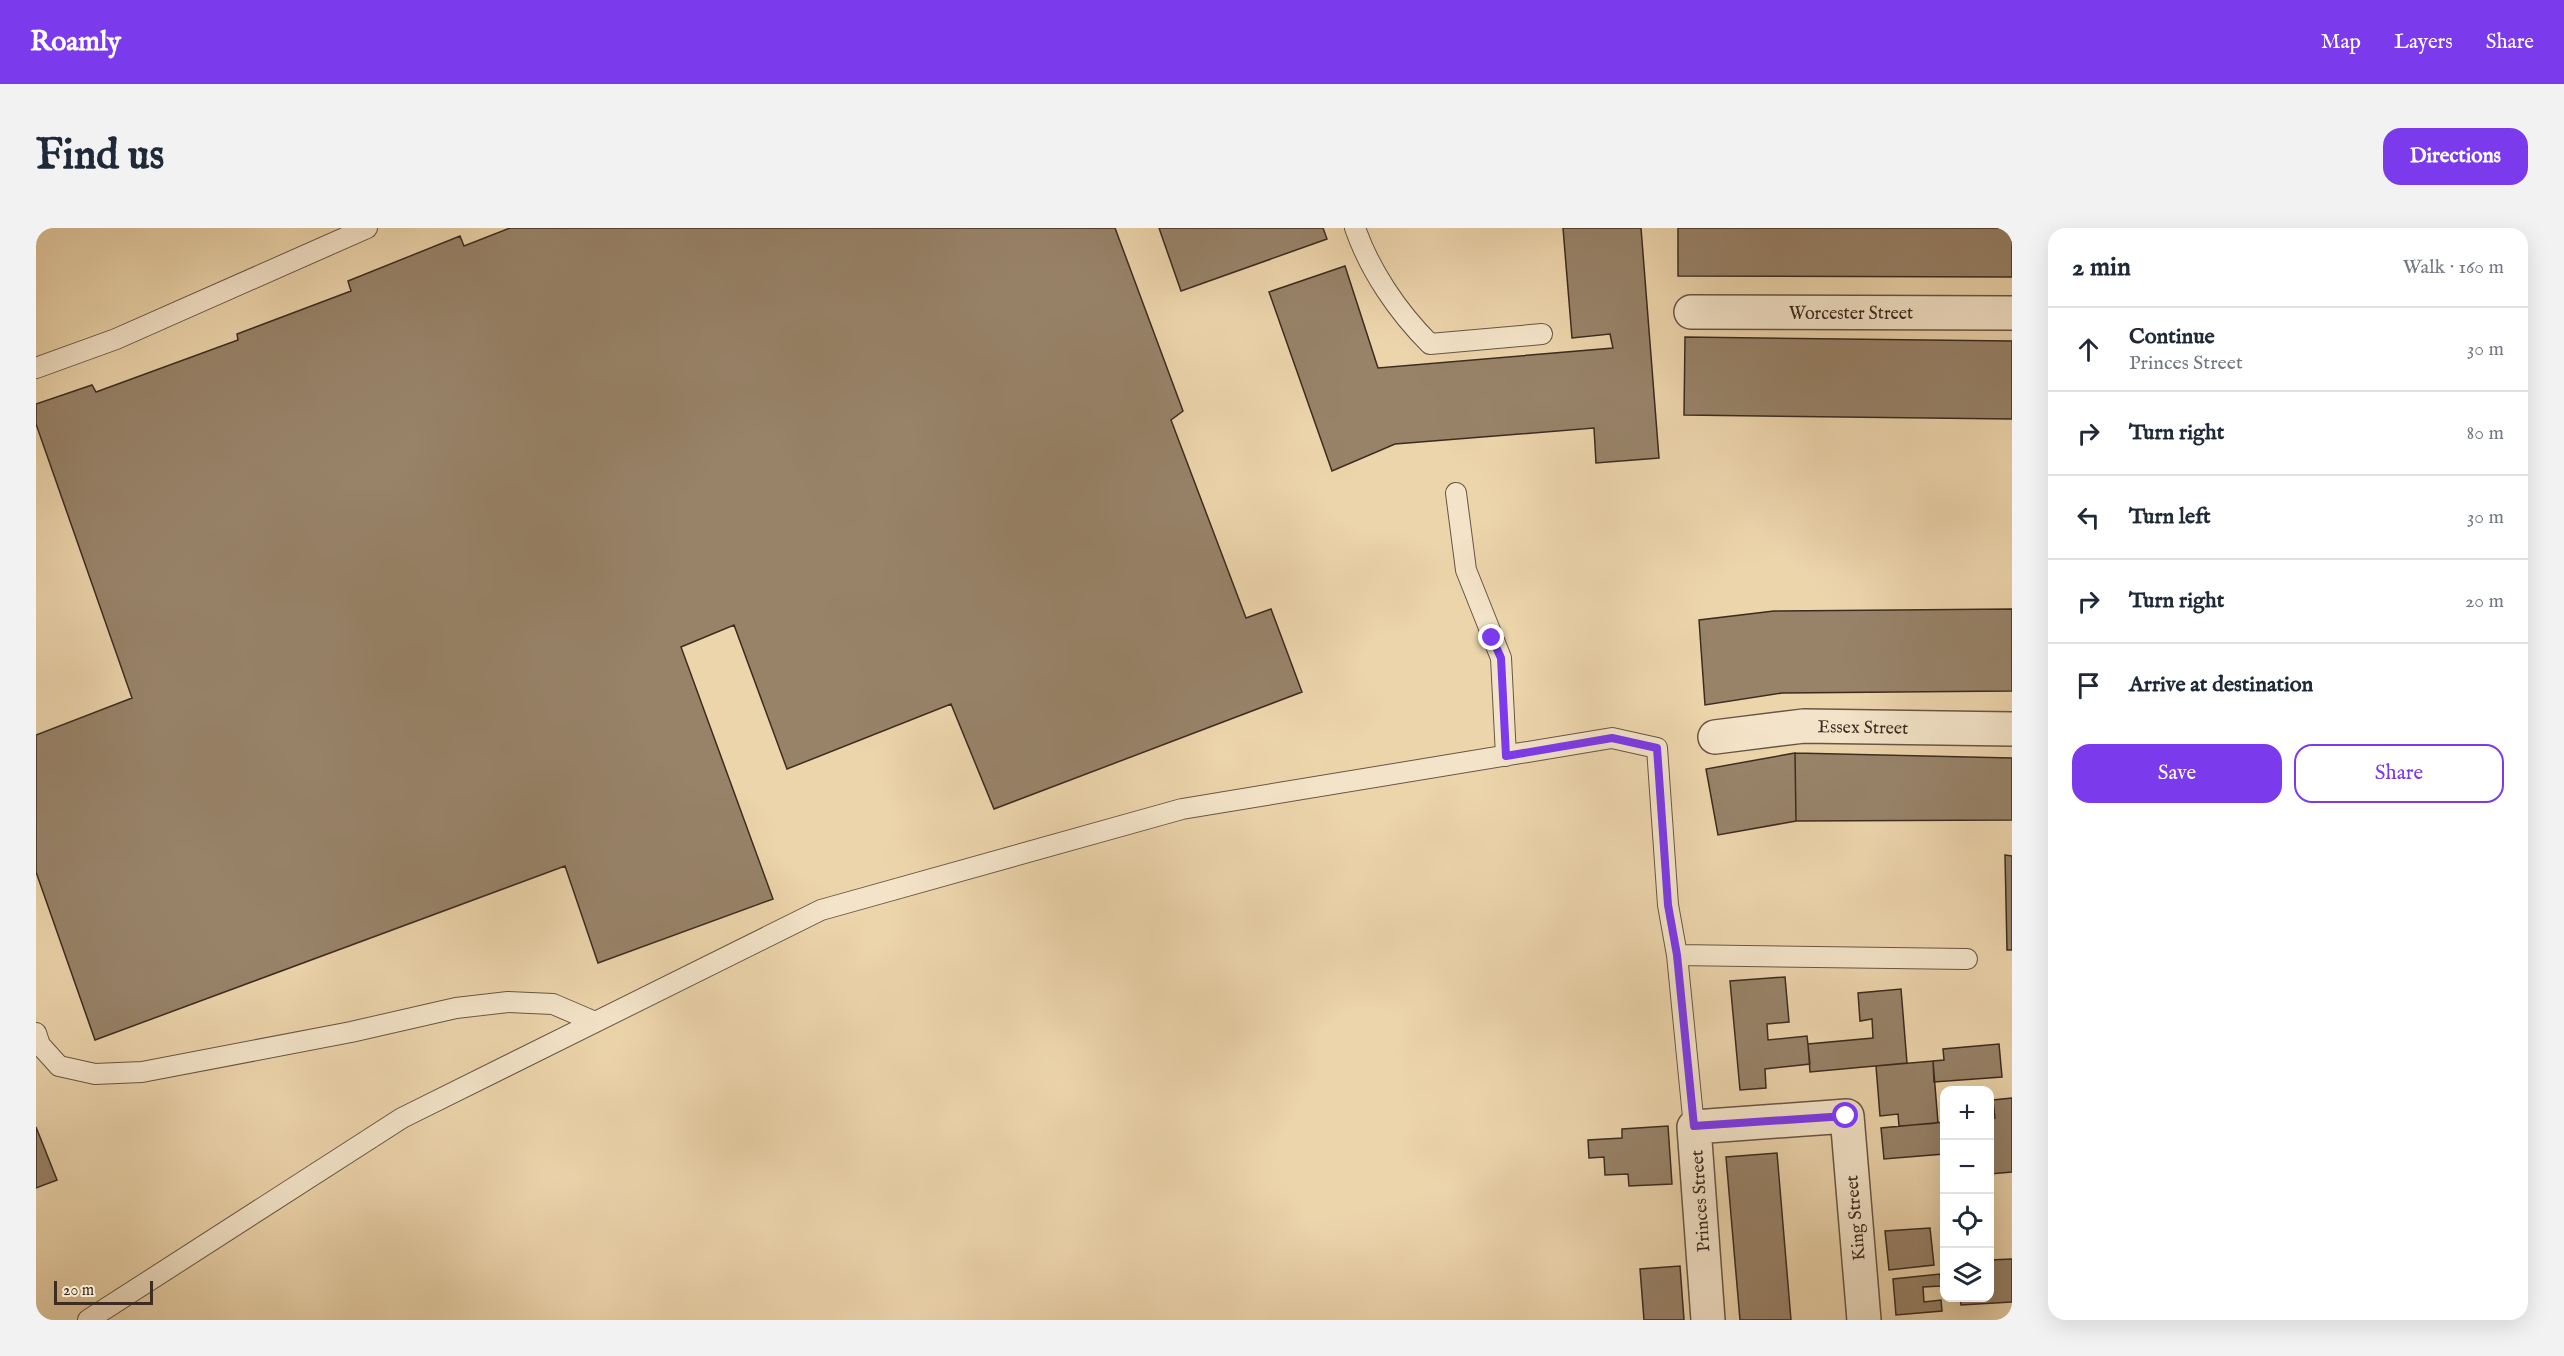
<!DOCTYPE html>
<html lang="en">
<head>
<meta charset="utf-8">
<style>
  :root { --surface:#fff; --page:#f2f2f3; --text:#1f2937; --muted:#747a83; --line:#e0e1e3; --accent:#7c3aed }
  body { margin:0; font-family:"IM FELL English",serif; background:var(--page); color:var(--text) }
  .controls { position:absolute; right:18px; bottom:18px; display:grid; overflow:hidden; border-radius:12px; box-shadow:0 6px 24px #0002 }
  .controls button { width:54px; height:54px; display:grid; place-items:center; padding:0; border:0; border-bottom:2px solid var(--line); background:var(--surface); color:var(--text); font:30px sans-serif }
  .scale { position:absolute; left:18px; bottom:15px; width:99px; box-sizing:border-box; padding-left:6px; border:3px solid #3c2c21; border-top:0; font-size:16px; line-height:21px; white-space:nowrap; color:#3c2c21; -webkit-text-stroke:4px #f3e3c8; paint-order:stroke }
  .stop { position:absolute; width:18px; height:18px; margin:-14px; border:4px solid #7c3aed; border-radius:50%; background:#fff }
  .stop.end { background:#7c3aed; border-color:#fff; box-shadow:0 2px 6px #0008 }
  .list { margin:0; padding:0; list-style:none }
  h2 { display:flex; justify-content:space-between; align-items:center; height:78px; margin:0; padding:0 24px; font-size:26px }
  h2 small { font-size:20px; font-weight:400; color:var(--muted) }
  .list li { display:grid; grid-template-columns:39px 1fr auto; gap:18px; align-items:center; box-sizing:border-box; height:84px; padding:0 24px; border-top:2px solid var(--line) }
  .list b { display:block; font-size:22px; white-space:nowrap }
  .list p { margin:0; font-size:20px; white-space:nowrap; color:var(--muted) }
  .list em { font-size:20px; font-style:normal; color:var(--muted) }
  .actions { display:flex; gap:12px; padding:18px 24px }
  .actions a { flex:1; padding:14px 0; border:2px solid var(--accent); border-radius:18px; text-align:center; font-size:21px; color:var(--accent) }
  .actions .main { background:var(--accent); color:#fff }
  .icon { flex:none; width:33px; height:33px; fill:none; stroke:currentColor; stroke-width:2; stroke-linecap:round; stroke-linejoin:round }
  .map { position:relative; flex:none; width:1976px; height:1092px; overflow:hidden; border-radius:18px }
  header { display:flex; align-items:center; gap:36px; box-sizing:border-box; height:84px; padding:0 30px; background:var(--accent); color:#fff }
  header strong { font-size:28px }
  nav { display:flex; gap:33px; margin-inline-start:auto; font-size:21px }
  .intro { display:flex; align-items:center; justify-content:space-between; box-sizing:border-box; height:144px; padding:0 36px }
  h1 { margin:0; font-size:42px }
  .button { padding:15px 27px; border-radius:18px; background:var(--accent); color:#fff; font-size:21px; font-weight:700 }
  main { display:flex; gap:36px; padding:0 36px }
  aside { flex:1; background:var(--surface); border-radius:18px; box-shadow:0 6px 24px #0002 }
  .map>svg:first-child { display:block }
</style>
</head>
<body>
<header>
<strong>Roamly</strong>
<nav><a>Map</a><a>Layers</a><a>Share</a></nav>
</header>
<div class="intro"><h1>Find us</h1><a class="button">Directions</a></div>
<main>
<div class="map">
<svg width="1976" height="1092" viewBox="0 0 1976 1092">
  <rect width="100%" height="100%" fill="#ecd4ab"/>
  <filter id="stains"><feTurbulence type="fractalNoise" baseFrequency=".00333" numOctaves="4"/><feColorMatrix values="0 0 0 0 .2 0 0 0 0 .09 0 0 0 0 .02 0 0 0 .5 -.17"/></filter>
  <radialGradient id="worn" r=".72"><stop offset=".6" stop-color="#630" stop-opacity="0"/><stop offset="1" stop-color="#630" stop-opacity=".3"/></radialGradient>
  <path fill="#988369" stroke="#3c2c21" stroke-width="1.5" d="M474,0H1079L1147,183L1135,192L1210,390L1235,381L1266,464L958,581L915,476L751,541L698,397L645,419L737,671L562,735L529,638L59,812L0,644V507L96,470L0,196V176L56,157L60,164L202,112L201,106L315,63L312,53L424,8L428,18Z
    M1123,0H1287L1291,11L1145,63Z
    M1527,0H1605L1623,230L1560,235L1558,200L1359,216L1296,243L1233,64L1309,38L1342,140L1577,120L1574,106L1536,110Z
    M1642,0H1976V49L1642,48Z
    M1649,109L1976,113V191L1648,187Z
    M1976,381V463L1746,465L1669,477L1663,392L1738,383Z
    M1759,525L1760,593L1682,607L1670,541Z
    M1759,525L1976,530V592L1760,593Z
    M1969,627L1976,628V722H1971Z
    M1749,749L1753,794L1731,796L1732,812L1771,808L1774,836L1729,841L1730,860L1704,862L1694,753Z
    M1865,761L1871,835L1774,844L1772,816L1837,810L1836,791L1824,793L1822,765Z
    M1963,816L1966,849L1898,854L1897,833L1908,832L1907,821Z
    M1897,833L1902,895L1863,898L1862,886L1844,888L1840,838Z
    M1976,870V944L1954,946V890H1959L1957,872Z
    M1908,894V926L1848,931L1845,900Z
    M1632,898L1636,956L1593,958L1592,946L1569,947L1568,929L1553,930L1552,912L1586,910V901Z
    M0,899L21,952L0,960Z
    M1741,925L1755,1092H1704L1690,929Z
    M1894,1000L1898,1037L1853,1042L1849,1003Z
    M1976,1031V1074L1925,1077L1924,1070H1954V1032Z
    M1644,1038L1648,1092H1608L1604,1041Z
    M1904,1046L1905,1058L1887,1059L1888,1074L1905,1072L1906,1083L1860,1087L1857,1051Z"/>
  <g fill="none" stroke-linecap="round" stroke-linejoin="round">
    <defs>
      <path id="service" d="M1319,0C1334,43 1362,84 1394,116L1506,106
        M0,140L80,111L331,0
        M1420,265L1430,342L1465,430L1470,528
        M0,805L4,817L23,838L59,846L106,844L315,804L420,780L472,774L517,776L559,794
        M1658,899L1641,727L1931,731
        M52,1092L366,890L785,682L1146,581L1576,510L1621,520L1632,677L1641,727"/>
      <path id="minor" d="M1655,84L1976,85
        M1679,509L1768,498L1976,501
        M1672,1092L1658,899L1811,888L1828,1092"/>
    </defs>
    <use href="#service" stroke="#685644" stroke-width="22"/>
    <use href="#minor" stroke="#685644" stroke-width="36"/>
    <use href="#service" stroke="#f3e3c8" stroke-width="20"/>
    <use href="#minor" stroke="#f3e3c8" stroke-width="33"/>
  </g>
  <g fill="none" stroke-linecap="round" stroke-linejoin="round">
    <path stroke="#7c3aed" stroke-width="8" d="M1456,410L1465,430L1470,528L1576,510L1621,520L1632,677L1641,727L1658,898L1810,888"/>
  </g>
  <g text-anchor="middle" stroke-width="4.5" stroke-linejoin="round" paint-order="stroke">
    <g font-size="18" fill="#3c2c21" stroke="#f3e3c8">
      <text x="1815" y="91">Worcester Street</text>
      <text transform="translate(1827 499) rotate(1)" y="6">Essex Street</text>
      <text transform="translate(1664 973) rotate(-94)" y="6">Princes Street</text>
      <text transform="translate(1819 990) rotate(-95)" y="6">King Street</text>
    </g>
  </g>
  <rect width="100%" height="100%" filter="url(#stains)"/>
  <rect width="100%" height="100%" fill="url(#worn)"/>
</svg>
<div class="controls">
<button>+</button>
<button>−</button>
<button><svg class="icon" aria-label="locate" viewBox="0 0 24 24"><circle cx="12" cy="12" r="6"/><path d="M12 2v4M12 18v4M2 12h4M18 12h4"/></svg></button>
<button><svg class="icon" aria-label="layers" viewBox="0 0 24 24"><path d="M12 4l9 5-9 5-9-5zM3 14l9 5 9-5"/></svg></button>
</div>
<div class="scale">20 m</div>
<div class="stop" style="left:1810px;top:888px"></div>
<div class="stop end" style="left:1456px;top:410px"></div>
</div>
<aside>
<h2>2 min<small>Walk · 160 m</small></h2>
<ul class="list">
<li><svg class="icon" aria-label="ahead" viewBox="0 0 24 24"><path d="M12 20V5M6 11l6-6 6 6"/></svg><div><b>Continue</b><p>Princes Street</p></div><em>30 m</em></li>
<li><svg class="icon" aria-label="right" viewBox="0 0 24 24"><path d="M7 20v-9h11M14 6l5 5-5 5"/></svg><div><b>Turn right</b></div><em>80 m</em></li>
<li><svg class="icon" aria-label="left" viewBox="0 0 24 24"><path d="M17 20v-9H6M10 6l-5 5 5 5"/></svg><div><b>Turn left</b></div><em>30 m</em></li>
<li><svg class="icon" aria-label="right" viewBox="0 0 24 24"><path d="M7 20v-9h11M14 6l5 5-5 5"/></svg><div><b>Turn right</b></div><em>20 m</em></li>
<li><svg class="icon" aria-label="arrive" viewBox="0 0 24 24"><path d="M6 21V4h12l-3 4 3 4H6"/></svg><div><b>Arrive at destination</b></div></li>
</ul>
<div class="actions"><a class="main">Save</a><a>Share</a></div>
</aside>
</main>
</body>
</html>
